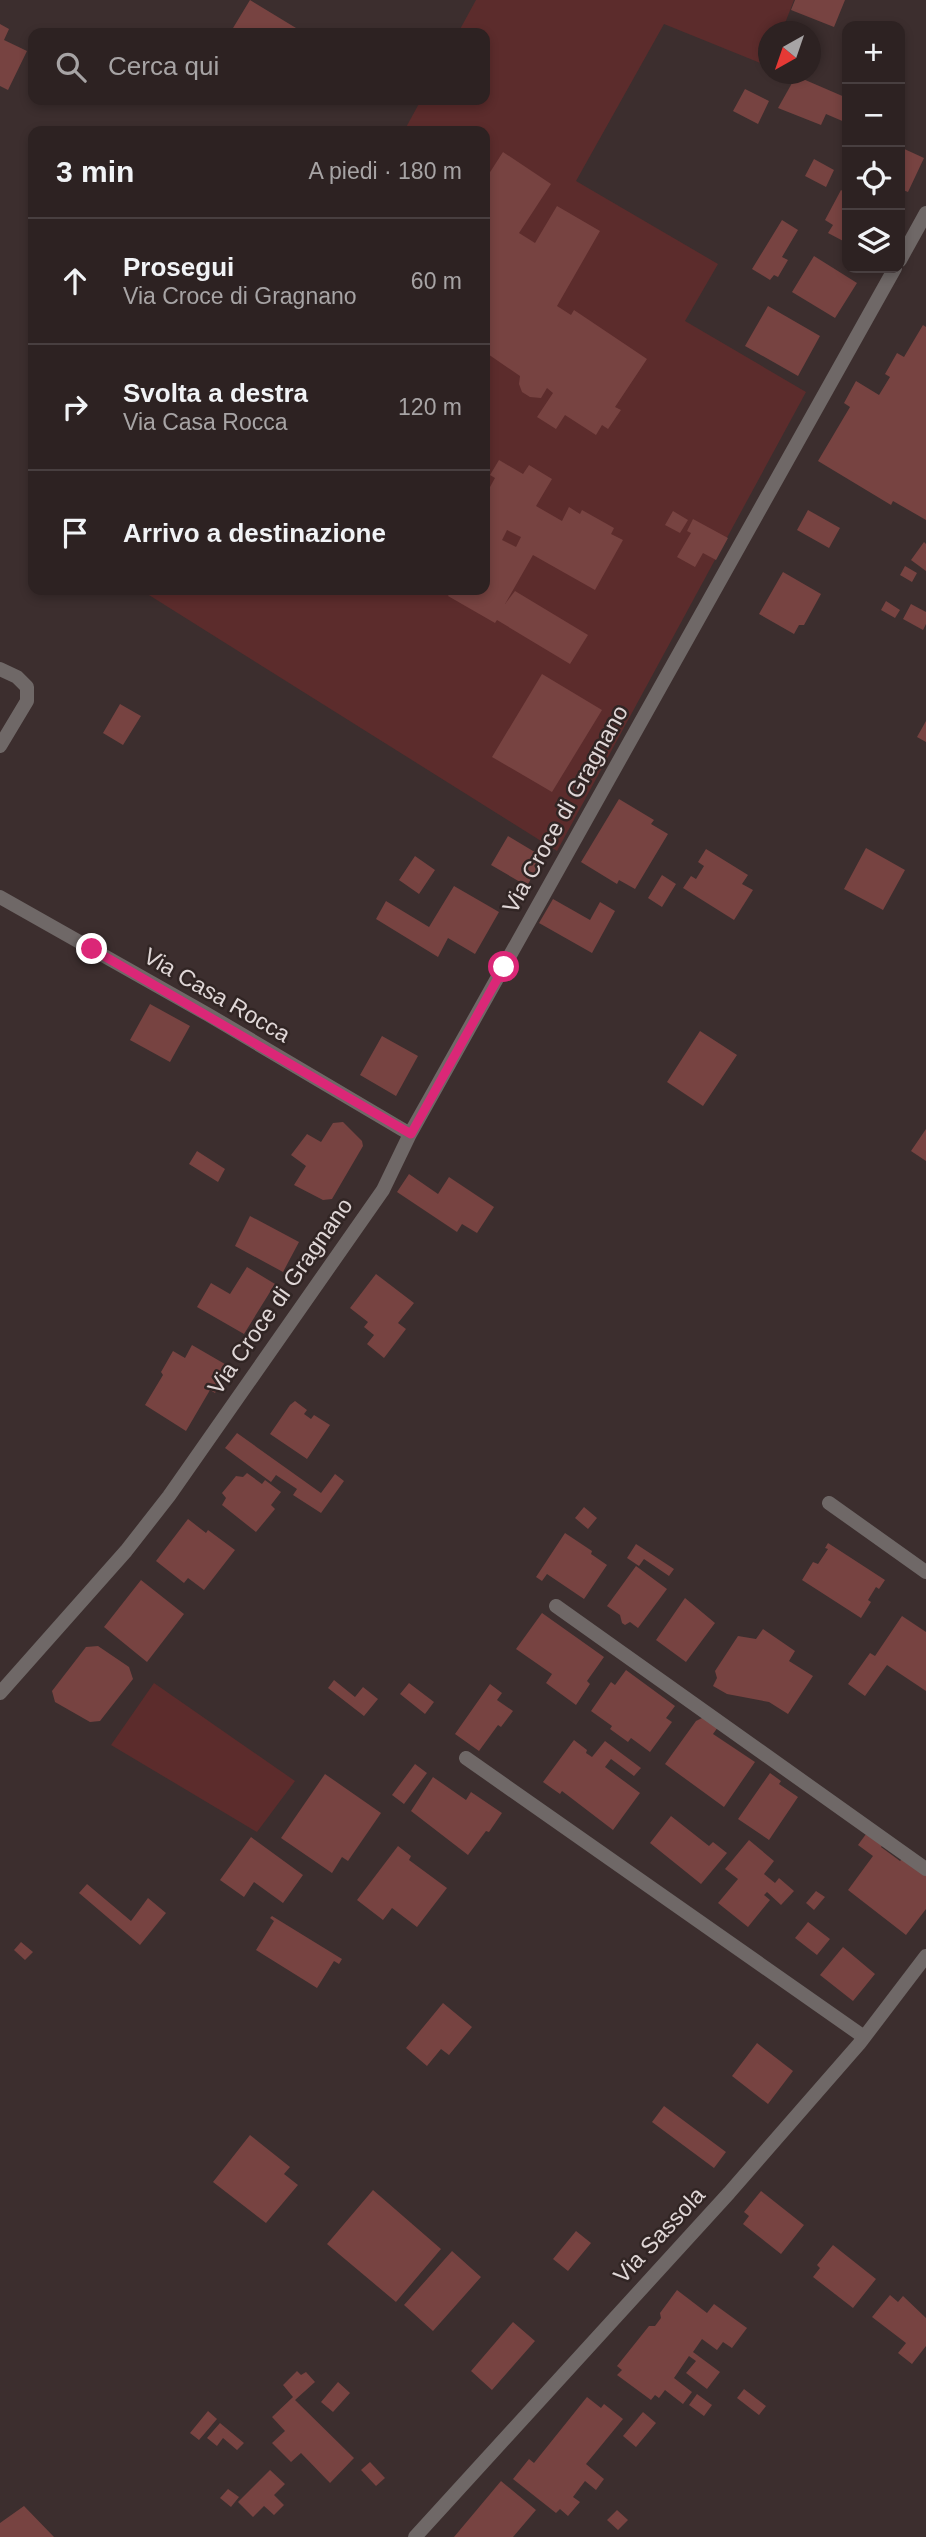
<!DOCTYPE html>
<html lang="it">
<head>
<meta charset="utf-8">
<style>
  :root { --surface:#2d2222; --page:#392f2f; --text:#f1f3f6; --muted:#a7a4a5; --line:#483f40 }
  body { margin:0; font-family:Arial,sans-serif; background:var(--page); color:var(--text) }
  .controls { position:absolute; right:21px; top:21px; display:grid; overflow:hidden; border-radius:14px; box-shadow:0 4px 10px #0003 }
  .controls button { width:63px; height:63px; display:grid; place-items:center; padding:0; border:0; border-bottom:2px solid var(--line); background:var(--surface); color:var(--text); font:35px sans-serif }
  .compass { position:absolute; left:758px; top:21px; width:63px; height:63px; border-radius:50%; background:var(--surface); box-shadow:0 4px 10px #0003; rotate:220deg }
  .stop { position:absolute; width:21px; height:21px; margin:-16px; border:5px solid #db2777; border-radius:50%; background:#fff }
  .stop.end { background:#db2777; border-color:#fff; box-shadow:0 2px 7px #0008 }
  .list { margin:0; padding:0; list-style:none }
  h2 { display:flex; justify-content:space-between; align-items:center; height:91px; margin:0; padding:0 28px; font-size:30px }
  h2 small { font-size:23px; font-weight:400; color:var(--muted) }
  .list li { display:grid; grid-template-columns:46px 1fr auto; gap:21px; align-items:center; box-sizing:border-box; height:126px; padding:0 28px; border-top:2px solid var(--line) }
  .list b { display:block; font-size:26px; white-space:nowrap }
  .list p { margin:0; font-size:23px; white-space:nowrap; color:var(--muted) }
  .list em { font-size:23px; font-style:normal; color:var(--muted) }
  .icon { flex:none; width:38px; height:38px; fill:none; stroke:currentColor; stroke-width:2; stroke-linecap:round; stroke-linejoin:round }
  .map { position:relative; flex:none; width:926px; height:2537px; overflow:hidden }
  .search { position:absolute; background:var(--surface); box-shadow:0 4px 10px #0003; left:28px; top:28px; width:462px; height:77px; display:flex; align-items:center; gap:18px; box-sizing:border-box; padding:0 24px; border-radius:14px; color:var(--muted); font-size:26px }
  .panel { position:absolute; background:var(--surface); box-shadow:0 4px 10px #0003; left:28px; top:126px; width:462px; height:469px; border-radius:14px }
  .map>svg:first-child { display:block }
</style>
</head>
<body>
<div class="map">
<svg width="926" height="2537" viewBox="0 0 926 2537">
  <rect width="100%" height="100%" fill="#3c2e2e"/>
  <path fill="#5c2c2c" d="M476,0H794L782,31L768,32V66L664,24L576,181L718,264L685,321L806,392L557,851L141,590H485V131H404L421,100H485V33H458Z
    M154,1683L295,1781L257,1832L111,1745Z"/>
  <path fill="#774341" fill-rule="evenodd" d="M250,0L296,28L293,33H230Z
    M795,0H845L834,27L791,10Z
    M0,24L9,29L4,40L27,51L8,90L0,86Z
    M796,76L847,98V123L826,114L821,125L778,108Z
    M745,89L769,101L758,124L733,111Z
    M900,147L924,158L908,192L900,189Z
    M503,152L551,184L519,233L535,243L557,206L600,231L557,306L571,315L574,310L647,359L615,407L621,410L608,429L602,425L596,435L565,415L556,429L537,417L553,393L547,388L541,398L530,397L522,392L519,384L520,376L485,352V180Z
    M814,159L834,170L826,187L805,176Z
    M841,190L847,194V243L828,233L833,225L825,220Z
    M782,220L798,230L782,257L788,260L778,277L774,275L770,280L752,269Z
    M814,256L857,283L835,318L792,292Z
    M768,306L820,336L798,376L745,346Z
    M923,325L926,327V520L893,501L891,505L818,461L850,407L844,403L856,381L879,395L890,377L885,374L897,353L904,357Z
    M499,460L523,474L529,465L552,479L536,506L562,521L569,507L580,514L582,510L614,528L611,534L623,540L595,590L533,555L505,604L515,591L588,635L570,664L497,620L495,623L448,596L452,590H485V496L495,478L490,475ZM507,530L521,537L516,547L502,540Z
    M808,510L840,528L829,548L797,530Z
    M673,511L688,520L680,533L665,525Z
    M693,519L728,538L716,560L703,553L695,567L677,557L691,533L687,531Z
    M924,542L926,544V571L911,560Z
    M905,566L917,573L912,582L900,575Z
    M783,572L821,594L804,625H799L794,634L759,614Z
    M886,601L900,610L895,618L881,610Z
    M911,604L926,612V624L923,630L903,619Z
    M542,674L602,710L552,792L492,757Z
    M120,704L141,716L123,745L103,733Z
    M926,721V742L917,737Z
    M619,799L654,820L651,824L668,834L635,889L619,880L617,884L581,862Z
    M508,836L543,857L527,886L491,865Z
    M866,848L905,870L883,910L844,889Z
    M706,849L748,875L742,884L753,890L734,920L683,888L691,876L696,879L704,866L698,862Z
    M415,856L435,870L419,894L399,880Z
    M662,875L676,884L662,907L648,898Z
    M454,886L499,912L475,954L448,938L438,957L376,919L386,901L429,927Z
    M553,899L590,920L600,902L615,911L592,953L539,923Z
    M150,1004L190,1026L170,1062L130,1040Z
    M700,1031L737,1055L703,1106L667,1082Z
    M382,1036L418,1056L396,1096L360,1075Z
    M343,1122L362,1141L363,1146L332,1199L323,1200L294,1185L306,1166L291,1155L307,1134L321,1142L333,1123Z
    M926,1129V1161L911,1151Z
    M197,1151L225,1169L218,1182L189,1164Z
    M409,1174L438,1194L449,1177L494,1207L477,1233L462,1224L457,1232L397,1192Z
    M250,1216L299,1242L283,1272L235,1246Z
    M247,1267L275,1284L244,1334L197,1307L211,1283L230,1294Z
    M376,1274L414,1303L398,1323L406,1329L384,1358L367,1344L374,1335L364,1327L368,1322L350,1308Z
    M192,1345L230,1367L215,1393L210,1390L186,1431L145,1405L163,1375L161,1372L173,1351L185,1358Z
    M295,1401L307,1410L304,1414L311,1419L314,1415L330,1425L307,1459L270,1434L290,1405Z
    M237,1433L321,1493L335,1474L344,1481L321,1513L293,1495L297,1489L276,1475L271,1482L225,1448Z
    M247,1473L262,1484L265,1480L281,1492L271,1505L275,1509L256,1532L222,1505L226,1498L222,1493L236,1476L243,1477Z
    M584,1507L597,1518L588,1529L575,1518Z
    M188,1519L206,1533L208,1530L235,1550L204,1590L188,1578L184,1583L156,1561Z
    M565,1533L592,1551L591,1554L607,1565L584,1599L547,1574L542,1581L536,1577Z
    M828,1543L885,1580L879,1589L876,1587L868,1600L871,1602L861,1618L802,1580L813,1562L818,1564L828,1549L825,1548Z
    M636,1544L674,1569L669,1576L644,1559L639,1566L627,1558Z
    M636,1566L667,1589L638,1628L630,1622L625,1625L622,1623L620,1615L607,1606Z
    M141,1580L184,1614L147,1662L104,1627Z
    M685,1598L715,1623L686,1662L656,1640Z
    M542,1613L604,1657L587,1681L590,1684L576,1705L546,1683L552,1674L516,1649Z
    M902,1616L926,1632V1691L887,1665L865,1696L848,1684L870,1653L875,1656Z
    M763,1629L795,1651L789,1661L813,1676L788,1714L769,1702L727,1694L713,1686L717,1678L715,1671L738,1636L756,1639Z
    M98,1646L129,1667L133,1679L100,1721L90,1722L55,1702L52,1691L86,1647Z
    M626,1670L675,1706L666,1718L672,1722L650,1752L631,1738L628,1742L610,1729L612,1726L591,1711L611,1682L615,1685Z
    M334,1680L355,1697L363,1687L378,1699L364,1716L328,1688Z
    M409,1683L434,1702L425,1714L400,1694Z
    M490,1684L502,1693L497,1700L513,1711L501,1727L498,1725L479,1751L455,1734Z
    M704,1717L718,1727L713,1734L755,1762L724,1807L665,1764L696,1721Z
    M574,1740L587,1750L586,1753L592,1757L605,1741L641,1768L634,1776L611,1759L605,1767L640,1793L613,1830L562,1791L560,1794L543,1782Z
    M415,1764L427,1773L404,1804L392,1795Z
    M770,1773L781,1781L779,1784L798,1797L769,1840L738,1819Z
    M325,1774L381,1813L348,1861L342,1857L332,1873L281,1838Z
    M433,1777L466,1800L471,1792L502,1813L489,1832L486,1831L468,1855L411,1811Z
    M671,1816L709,1846L713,1842L727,1853L701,1884L650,1843Z
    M869,1830L885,1842L881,1847L900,1861L903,1858L926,1876V1909L906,1935L848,1890L873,1856L858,1845Z
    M251,1837L303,1875L283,1903L254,1882L244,1897L220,1880Z
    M749,1840L774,1861L764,1874L775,1883L779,1878L794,1891L781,1905L767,1892L764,1895L770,1900L748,1927L718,1903L738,1879L725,1869Z
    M398,1846L411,1856L409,1860L447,1888L417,1927L392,1908L383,1920L357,1900Z
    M87,1884L131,1921L148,1898L166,1913L140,1945L79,1893Z
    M816,1891L825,1897L814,1910L806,1903Z
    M272,1916L342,1959L339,1964L334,1961L317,1988L256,1950L274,1921L270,1918Z
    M808,1922L830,1939L817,1955L795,1938Z
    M21,1942L33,1952L25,1960L14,1950Z
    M843,1947L875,1974L853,2001L820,1975Z
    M443,2003L472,2027L449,2055L441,2049L427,2066L406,2048Z
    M757,2043L793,2071L768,2104L732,2076Z
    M664,2106L726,2152L714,2168L652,2122Z
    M250,2135L290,2167L284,2174L298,2185L266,2223L213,2182Z
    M373,2190L441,2249L396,2302L327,2244Z
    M761,2191L804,2225L781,2254L743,2224L749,2216L744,2212Z
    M576,2231L591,2243L568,2271L553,2259Z
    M833,2245L876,2279L853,2308L813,2277L820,2268L817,2265Z
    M452,2251L481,2277L433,2331L404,2305Z
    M677,2290L707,2313L714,2304L747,2328L732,2348L723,2342L717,2350L702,2339L693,2352L720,2372L707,2389L686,2373L696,2361L689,2356L674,2378L692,2392L683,2404L665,2390L659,2398L655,2395L651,2400L617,2375L622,2370L617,2366L649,2326H655L661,2318L660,2313Z
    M890,2295L898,2302L903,2296L926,2318V2346L912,2364L898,2353L906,2343L872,2317Z
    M513,2322L535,2341L492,2390L471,2371Z
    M297,2371L301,2375L306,2372L315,2382L295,2400L354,2458L330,2483L301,2453L291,2462L272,2443L285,2431L272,2417L293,2397L283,2385Z
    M338,2382L350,2393L333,2412L321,2402Z
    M744,2389L766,2406L759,2415L737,2398Z
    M697,2394L712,2405L704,2416L689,2405Z
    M587,2397L601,2408L604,2404L623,2419L586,2464L604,2479L596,2490L585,2481L573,2497L580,2502L568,2516L560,2509L556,2513L513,2479L529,2459L534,2463Z
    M208,2411L217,2419L199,2440L190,2433Z
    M643,2412L656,2423L636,2447L623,2436Z
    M220,2423L244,2443L237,2450L223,2438L217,2446L207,2438Z
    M370,2462L385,2478L376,2486L361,2470Z
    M270,2470L285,2484L274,2495L284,2505L274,2515L264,2506L253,2517L238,2502Z
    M501,2481L536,2510L513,2537H454Z
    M228,2489L239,2497L231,2507L220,2498Z
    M24,2506L54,2537H0V2523Z
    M617,2510L628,2520L618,2530L607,2520Z"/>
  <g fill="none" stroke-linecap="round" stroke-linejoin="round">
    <path stroke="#6f6867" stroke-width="14" d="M900,260L926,213
      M0,669L17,677L27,687V701L0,746
      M0,897L207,1014L410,1134
      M829,1503L926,1572
      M556,1606L926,1869
      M0,1693L126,1551L169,1496L383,1190L410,1134L895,268
      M466,1758L864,2037
      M415,2537L729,2193L859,2044L926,1956"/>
  </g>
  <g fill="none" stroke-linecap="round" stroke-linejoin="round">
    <path stroke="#db2777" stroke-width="9" d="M92,949L411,1134L504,967"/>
  </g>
  <g text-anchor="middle" stroke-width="5" stroke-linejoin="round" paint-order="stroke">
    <g font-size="23" fill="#e0d7d7" stroke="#312524">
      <text transform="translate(565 809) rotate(-61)" y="8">Via Croce di Gragnano</text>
      <text transform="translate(217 995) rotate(30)" y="8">Via Casa Rocca</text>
      <text transform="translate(280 1296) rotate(-55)" y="8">Via Croce di Gragnano</text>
      <text transform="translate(659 2235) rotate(-47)" y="8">Via Sassola</text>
    </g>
  </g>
</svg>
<div class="controls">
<button>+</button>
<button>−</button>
<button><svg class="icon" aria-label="locate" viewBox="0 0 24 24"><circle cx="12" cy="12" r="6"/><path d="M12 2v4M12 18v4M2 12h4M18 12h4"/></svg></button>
<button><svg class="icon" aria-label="layers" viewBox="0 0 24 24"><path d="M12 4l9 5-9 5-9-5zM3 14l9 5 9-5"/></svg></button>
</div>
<svg class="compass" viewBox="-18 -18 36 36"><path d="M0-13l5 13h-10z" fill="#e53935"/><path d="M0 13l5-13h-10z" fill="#a7a4a5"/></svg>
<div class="stop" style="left:504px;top:967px"></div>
<div class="stop end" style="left:92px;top:949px"></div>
<div class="search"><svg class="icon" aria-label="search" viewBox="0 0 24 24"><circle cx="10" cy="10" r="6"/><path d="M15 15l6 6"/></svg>Cerca qui</div>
<section class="panel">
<h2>3 min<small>A piedi · 180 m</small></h2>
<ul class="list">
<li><svg class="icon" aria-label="ahead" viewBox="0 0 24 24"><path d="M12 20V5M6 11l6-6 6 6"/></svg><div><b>Prosegui</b><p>Via Croce di Gragnano</p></div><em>60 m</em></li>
<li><svg class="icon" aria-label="right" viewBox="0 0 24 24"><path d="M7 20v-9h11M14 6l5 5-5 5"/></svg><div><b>Svolta a destra</b><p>Via Casa Rocca</p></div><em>120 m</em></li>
<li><svg class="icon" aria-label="arrive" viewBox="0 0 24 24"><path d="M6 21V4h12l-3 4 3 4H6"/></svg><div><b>Arrivo a destinazione</b></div></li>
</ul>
</section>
</div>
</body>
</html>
